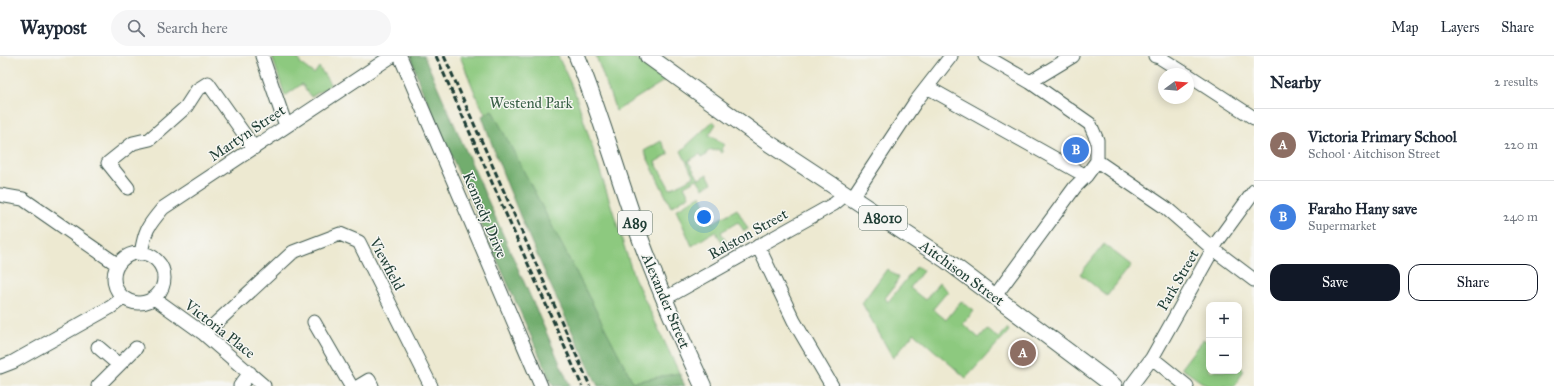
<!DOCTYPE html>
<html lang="en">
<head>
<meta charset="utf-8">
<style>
  :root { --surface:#fff; --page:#f6f6f7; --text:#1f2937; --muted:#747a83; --line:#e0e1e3; --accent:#111827 }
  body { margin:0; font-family:"IM FELL Great Primer",serif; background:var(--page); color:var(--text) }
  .controls { position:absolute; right:12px; bottom:12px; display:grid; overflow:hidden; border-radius:8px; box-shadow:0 2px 10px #0003 }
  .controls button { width:36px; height:36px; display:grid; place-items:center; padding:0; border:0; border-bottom:1px solid var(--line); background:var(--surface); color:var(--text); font:20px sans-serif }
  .compass { position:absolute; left:1158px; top:12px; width:36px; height:36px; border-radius:50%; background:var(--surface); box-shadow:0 2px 10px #0003; rotate:74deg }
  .you { position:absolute; left:704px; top:161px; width:14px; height:14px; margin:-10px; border:3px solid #fff; border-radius:50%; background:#1a73e8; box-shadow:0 0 0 6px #1a73e833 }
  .badge { display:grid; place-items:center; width:26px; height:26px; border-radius:50%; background:var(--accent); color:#fff; font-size:13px; font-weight:700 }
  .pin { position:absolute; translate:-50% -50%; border:2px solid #fff; box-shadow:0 1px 4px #0006 }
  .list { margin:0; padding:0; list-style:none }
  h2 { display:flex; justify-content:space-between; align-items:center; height:52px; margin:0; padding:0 16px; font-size:17px }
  h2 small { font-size:13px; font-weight:400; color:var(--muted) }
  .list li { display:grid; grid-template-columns:26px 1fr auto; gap:12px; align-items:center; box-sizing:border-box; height:72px; padding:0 16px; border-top:1px solid var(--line) }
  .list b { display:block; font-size:15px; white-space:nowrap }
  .list p { margin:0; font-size:13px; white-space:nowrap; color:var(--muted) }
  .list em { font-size:13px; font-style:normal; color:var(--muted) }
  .actions { display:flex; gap:8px; padding:12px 16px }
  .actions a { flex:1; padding:9px 0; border:1px solid var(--accent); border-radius:12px; text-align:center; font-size:14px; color:var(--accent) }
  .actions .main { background:var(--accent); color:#fff }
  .icon { flex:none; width:22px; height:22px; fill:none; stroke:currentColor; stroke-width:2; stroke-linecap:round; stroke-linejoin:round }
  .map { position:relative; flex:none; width:1254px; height:330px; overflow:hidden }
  header { display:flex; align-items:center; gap:24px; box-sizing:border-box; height:56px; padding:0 20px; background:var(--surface); border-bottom:1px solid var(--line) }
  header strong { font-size:19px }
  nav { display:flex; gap:22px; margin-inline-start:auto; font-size:14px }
  .search { width:280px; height:36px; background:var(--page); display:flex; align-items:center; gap:10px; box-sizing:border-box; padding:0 14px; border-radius:22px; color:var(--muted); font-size:15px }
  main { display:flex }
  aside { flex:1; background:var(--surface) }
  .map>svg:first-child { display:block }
</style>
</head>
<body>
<header>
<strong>Waypost</strong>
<div class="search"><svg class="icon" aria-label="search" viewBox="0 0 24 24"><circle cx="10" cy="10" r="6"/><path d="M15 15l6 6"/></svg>Search here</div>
<nav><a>Map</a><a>Layers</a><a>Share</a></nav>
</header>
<main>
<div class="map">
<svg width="1254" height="330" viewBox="0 0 1254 330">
  <rect width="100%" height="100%" fill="#f6f6f2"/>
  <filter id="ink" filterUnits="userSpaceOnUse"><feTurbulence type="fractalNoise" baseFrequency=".025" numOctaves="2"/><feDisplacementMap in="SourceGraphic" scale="8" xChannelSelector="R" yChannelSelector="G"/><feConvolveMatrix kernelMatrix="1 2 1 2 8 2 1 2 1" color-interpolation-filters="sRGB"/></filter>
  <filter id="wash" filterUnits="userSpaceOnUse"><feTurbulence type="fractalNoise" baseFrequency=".012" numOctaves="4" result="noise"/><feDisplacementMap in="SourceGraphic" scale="16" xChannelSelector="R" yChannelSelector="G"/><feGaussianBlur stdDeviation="0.9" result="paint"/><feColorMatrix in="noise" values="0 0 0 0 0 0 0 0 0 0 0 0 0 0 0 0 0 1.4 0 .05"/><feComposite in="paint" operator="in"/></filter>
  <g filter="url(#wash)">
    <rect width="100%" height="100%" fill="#ede9d1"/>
    <path fill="#8dc97f" stroke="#56835a" d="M272,0H297L301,8L314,18L319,11L331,29L311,41L302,28L285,40Z
      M460,0H558L575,37L634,221L683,325L625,330L477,42Z
      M596,0H632L667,23L616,55Z
      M713,65L716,68L709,79L725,89L721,93L723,96L721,97L718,93L713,95L712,93L706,97L707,99L702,101L700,98L688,105L699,123L707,118L712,127L703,132L697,123L684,130L689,140L671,151L644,95L661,85L669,98L655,106L670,133L694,121L681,95Z
      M701,139L712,167L737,153L748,173L744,175L738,166L721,176L726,186L723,188L715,175L692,190L676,154Z
      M1104,188L1131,209L1107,240L1080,218Z
      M917,210L923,215L910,232L925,244L939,227L948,235L933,253L946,264L961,245L974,255L963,268L979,282L987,273L998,282L1007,272L1009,275L966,322L914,277L893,302L862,247L887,213L899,222L893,232L885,242L888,246Z
      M1203,283L1209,287V315H1239V310L1244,314L1235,330H1207L1181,312Z"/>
    <path fill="#72ad6e" stroke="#487551" d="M411,0H424L570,330H553L419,27Z
      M492,54L633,326L679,317L685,330H598C556,242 513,152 482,60Z"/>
  </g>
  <g filter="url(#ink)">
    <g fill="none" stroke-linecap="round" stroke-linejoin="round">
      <defs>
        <path id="minor" d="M262,0L286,70
          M400,0L541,330
          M985,0L1030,26L1090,68L1097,84V105L1086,120L1075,131L995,240
          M1155,0L1159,1L1186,18
          M1188,19L1254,62
          M1030,26L1073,0
          M927,31L1086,120
          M1097,105L1166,152L1213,193L1254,224
          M128,132L108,107L133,87L150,83L186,51L197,34L208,27L254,92
          M0,139L23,143L118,209
          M852,142L916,45L951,0
          M758,190L794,265L832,330
          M114 222a25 25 0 1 1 50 0a25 25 0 1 1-50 0Z
          M141,198C145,173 148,170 163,152L392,0
          M154,242L204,278L264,330
          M664,243L834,148L845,139
          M314,266L351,330
          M204,278L293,196L340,178L359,186L431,330
          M98,291L119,309
          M1152,302L1187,330
          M0,311L13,306L111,251L123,242
          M98,330L136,292
          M240,330L250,317
          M359,330L369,324L372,330
          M1131,330L1152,302L1217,186L1254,135"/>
        <path id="major" d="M577,0C602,61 619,125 642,187C660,235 681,283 703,330
          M648,0L767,86L946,204L1114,330"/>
      </defs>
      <use href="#minor" stroke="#3e574c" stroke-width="15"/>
      <use href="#major" stroke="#3e574c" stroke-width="18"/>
      <use href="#minor" stroke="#fff" stroke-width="13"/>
      <use href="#major" stroke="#fff" stroke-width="16"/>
      <path stroke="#1f3d34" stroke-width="3" stroke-dasharray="6 3" stroke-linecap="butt" d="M436,0L582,330
        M444,0L590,330"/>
    </g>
  </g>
  <g text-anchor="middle" stroke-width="3" stroke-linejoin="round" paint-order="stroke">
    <g fill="#f6f6f2" stroke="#60746d" stroke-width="1">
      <rect x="859" y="150" width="48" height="24" rx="3"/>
      <rect x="618" y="155" width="34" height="24" rx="3"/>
    </g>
    <g font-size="14" font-weight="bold" fill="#1f3d34">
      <text x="883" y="167">A8010</text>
      <text x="635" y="172">A89</text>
    </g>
    <g font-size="15" fill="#3a6047" stroke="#f6f6f2">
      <text x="531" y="52">Westend Park</text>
    </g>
    <g font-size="15" fill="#1f3d34" stroke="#f6f6f2">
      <text transform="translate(247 77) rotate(-34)" y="5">Martyn Street</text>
      <text transform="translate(485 159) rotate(67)" y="5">Kennedy Drive</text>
      <text transform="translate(748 178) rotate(-29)" y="5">Ralston Street</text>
      <text transform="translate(387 208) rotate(62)" y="5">Viewfield</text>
      <text transform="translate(962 217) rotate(36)" y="5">Aitchison Street</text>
      <text transform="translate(1178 224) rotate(-60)" y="5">Park Street</text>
      <text transform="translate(666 245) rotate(67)" y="5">Alexander Street</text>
      <text transform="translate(220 273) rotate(38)" y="5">Victoria Place</text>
    </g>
  </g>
</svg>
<div class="controls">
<button>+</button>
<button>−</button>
</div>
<svg class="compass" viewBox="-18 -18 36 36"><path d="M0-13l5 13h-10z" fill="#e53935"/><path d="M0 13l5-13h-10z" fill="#747a83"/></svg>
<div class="you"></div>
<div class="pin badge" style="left:1023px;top:297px;background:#8d6e63">A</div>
<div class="pin badge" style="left:1076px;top:94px;background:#3f7fe0">B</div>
</div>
<aside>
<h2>Nearby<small>2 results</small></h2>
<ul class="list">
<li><span class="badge" style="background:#8d6e63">A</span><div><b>Victoria Primary School</b><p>School · Aitchison Street</p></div><em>220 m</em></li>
<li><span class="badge" style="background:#3f7fe0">B</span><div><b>Faraho Hany save</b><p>Supermarket</p></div><em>240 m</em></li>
</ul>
<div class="actions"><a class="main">Save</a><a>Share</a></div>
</aside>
</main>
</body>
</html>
